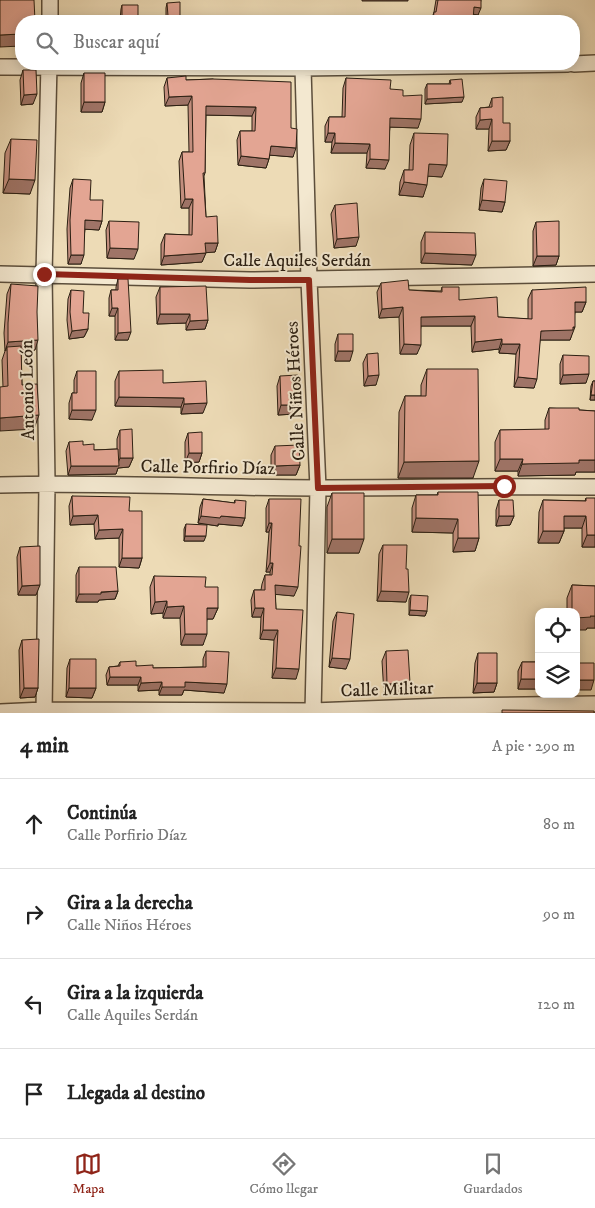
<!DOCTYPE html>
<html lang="es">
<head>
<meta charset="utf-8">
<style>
  :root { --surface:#fff; --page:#f2f2f2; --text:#222; --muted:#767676; --line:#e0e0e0; --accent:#8f2418 }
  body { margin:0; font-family:"IM FELL DW Pica",serif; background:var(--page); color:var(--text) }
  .controls { position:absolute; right:15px; bottom:15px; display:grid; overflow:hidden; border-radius:10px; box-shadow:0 2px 12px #0003 }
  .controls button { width:45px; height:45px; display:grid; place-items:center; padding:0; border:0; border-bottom:1px solid var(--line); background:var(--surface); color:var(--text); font:25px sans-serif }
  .stop { position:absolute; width:15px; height:15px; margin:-11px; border:4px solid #8f2418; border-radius:50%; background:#fff }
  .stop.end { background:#8f2418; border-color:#fff; box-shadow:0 1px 5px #0008 }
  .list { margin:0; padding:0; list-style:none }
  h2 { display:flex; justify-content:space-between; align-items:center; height:65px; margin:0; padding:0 20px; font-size:21px }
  h2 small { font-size:16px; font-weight:400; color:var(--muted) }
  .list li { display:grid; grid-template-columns:32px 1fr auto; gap:15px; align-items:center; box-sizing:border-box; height:90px; padding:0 20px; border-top:1px solid var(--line) }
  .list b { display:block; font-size:19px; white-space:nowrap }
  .list p { margin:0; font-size:16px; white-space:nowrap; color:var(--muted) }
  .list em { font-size:16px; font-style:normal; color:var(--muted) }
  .icon { flex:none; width:28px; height:28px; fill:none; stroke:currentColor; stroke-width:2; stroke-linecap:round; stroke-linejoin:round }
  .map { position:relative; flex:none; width:595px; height:713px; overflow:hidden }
  .search { position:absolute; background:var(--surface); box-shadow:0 2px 12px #0003; left:15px; right:15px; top:15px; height:55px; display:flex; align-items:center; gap:12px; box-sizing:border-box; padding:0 18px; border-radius:20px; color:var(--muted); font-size:19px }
  .sheet { height:425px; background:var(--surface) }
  nav { display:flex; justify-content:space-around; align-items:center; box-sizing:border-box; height:70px; border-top:1px solid var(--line); background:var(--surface); font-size:14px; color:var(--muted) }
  nav a { display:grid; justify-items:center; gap:2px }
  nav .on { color:var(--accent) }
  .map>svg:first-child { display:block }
</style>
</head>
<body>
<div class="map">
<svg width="595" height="713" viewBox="0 0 595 713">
  <rect width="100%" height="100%" fill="#eddbb6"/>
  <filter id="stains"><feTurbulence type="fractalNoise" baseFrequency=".004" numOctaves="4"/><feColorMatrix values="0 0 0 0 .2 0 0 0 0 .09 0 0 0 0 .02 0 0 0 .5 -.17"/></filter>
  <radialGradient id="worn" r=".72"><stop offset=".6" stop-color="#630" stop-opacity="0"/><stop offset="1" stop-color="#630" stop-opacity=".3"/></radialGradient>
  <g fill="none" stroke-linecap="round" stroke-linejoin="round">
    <defs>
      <path id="minor" d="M50,21V0
        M574,64L595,63
        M0,67L303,68L568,64
        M303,68L309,280L318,488L313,713
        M0,274L250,280L595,274
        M0,485C106,482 212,488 318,488C411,488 503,486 595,487
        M0,712L44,710L313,711L444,706L595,704
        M44,713L47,484L44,274L49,64"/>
    </defs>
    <use href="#minor" stroke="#5c4e3b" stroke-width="18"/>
    <use href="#minor" stroke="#f3e8d0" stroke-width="15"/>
  </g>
  <path fill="#c38e7e" stroke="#2b1f12" d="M436,0H481L478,15H474L473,21H431L434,12Z
    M167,3L178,21H166V8Z
    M122,5L137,21H120L121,9Z
    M23,70L33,104L21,105L20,80Z
    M84,73L105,102L102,112H81V83Z
    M167,78L186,80L213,79L291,128L293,157L270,155L266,168L238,165L237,140L240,131H252V116L206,115L205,173L204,176L206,217L218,243L215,252H206L202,262L161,265V244L165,234L189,235V208H181L179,161L182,152H189L188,105L165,106L164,87Z
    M346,78L390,89L403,96L418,128L390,127L385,169L366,168L367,153H331L332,142H325V126L329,117H342L343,88Z
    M450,80L462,102L425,104V89L427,84H449Z
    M492,98L510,141L506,150L488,151L489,129H476V117L480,108L489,107Z
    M414,133L442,177L428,176L423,197L399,195L400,182L404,170H409L410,145Z
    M11,139L30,194L3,193L5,153Z
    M73,179L90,200L102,221L99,230L85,229L81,264H68L67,229L70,188Z
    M484,179L505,202L502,212L479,210L481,188Z
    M335,205L356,246L334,248L331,214Z
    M109,221L134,259L107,258L106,230Z
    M536,222L559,256L556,265L533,266V231Z
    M425,232L472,265L421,263V242Z
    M118,279L128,340H115V316H109V298L111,290H116V287Z
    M381,283L409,290L441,291L442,287L459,300L498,317L528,319V299L532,290L586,302L582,312H575L571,337L570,340H540L534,388L514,387L516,354L499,353V349L472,352L471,326H421L417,354H400L399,317L379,318L377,292Z
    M11,284L35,350H21L22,385L34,429L3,387L2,360L5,351L4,333L7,294Z
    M160,287L208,320L205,329L186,330V323L157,324L156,297Z
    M71,290L83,313L88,329L84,337L69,339L67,320L68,299Z
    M338,334L350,361H335V344Z
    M367,354L376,385L364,386L363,363Z
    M563,355L586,383L560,384V364Z
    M427,369L473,478H398L399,412L405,396H421V385Z
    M77,371L92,420L69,419V403L72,393H74V380Z
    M119,371L163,383L203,413L181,414V407L115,406V381Z
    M280,376L299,405L295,414L278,415L277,386Z
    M593,381H595V400H590L591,386Z
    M549,408L595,411V472H576L575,475L518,476V471H495V442L500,430H545V420Z
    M120,430L133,458L129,467L118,468L116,474L68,475L66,451L69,442L83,445L94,450L117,449V439Z
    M188,433L202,453L199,462L185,463V442Z
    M275,446L300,465L296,475H271V455Z
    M438,492L479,538L475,551L453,552V533L412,532V508L416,495H437Z
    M332,493L359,553H327V507Z
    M72,496L129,511L142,558L139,568L119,567V538L95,539L94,524L70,525L69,506Z
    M586,498L595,547H582V528H564V531L559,543H538L539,512L543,500L585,501Z
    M203,499L234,503L235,500L245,518L242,526L218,524V526L198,523L200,507Z
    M269,499L294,596L275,594L276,609L296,679L272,678L274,640L260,639L261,617H252L251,600L254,590H261L262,584L265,575H270V572H266L269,532H266V508Z
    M499,500L514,516L510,525L496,526V510Z
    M186,524L204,541H184V529Z
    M383,545L406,602L377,601L379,554Z
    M20,547L36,595H18L17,557Z
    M79,567L118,591L115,599L99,600L98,602H76V575Z
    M154,576L205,587L218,608L213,619H207L203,645H181L180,618H163V613L151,614L150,587Z
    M572,585L595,586V628H587L586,630L576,612H567V598Z
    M411,595L427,611L425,616L409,615V600Z
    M337,612L346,669L329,667L333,621Z
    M22,640L38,688L35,697L20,698L19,650Z
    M206,651L224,693L184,690L182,695H159V690L138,691V685H107L106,675L109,667L118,666L120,662L136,666L153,668L203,667V659Z
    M386,651L410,683L406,693L384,694L382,661Z
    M478,653L497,683L494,692L473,693L475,663Z
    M70,659L96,688L92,698L66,697L67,668Z
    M522,662H539V689H518V671Z"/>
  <path fill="#9f7467" stroke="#2b1f12" d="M362,0H408V1H362Z
    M474,7L481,8L478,15L472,14Z
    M122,16H138L137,21H120Z
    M168,16H180L178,21H166Z
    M21,34V46L0,47V35Z
    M574,42H578L575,51H574Z
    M37,94L33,104L21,105L24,95Z
    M192,96L188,105L165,106L169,97Z
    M464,97L462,102L425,104L427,99Z
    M84,102H105L102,112H81Z
    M206,106L256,107L252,116L202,115Z
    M390,118L421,119L418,128L387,127Z
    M492,119L489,129H476L480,120Z
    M328,133H335L332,142H325Z
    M492,141H510L506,150L488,151Z
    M335,143L370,144L367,153H331Z
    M271,146L296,148L293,157L268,155Z
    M241,156L269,159L266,168L238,165Z
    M370,159L389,160L385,169L366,168Z
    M429,164L447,165L442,177L425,176Z
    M9,179L35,180L30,194L3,193Z
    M404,182L427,185L423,197L399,195Z
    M185,199H193L189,208H181Z
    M482,200L505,202L502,212L479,210Z
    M85,220L102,221L99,230L81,229Z
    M359,237L356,246L334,248L337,239Z
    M205,243H218L215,252L202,253Z
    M110,248L138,249L134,259L107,258Z
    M206,253L202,262L161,265L164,256Z
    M425,253L476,255L472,265L421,263Z
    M71,255H84L81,264H68Z
    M537,256H559L556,265L533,266Z
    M575,302H586L582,312H572Z
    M403,307L399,317L379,318L382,309Z
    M112,308H118L115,316H109Z
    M160,314H190L186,323L157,324Z
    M475,316L471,326H417L421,317Z
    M208,320L205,329L186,330L190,321Z
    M575,327L570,340H537L541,331Z
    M88,329L84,337L69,339L72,331Z
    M131,332L128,340H115L118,333Z
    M502,339L499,349L472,352L475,342Z
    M38,340L35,350L7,351V347L5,351L8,342Z
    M404,344L421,345L417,354H400Z
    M502,344H520L516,354L499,353Z
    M338,351H353L350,361H335Z
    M589,374L586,383L560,384L563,375Z
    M379,375L376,385L364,386L368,376Z
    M518,377L537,379L534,388L514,387Z
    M591,395H595V400H590Z
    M119,397L184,398L181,407L115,406Z
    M207,403L203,413L181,414L184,404Z
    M281,405H299L295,414L278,415Z
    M72,410H96L92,420L69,419Z
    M39,415L34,429L0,431V418Z
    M189,453H202L199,462L185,463Z
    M120,458H133L129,467L118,468L116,474L68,475L71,466H117Z
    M500,459H523L518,471H495Z
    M579,460H595V472H576L575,475L518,476L522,464Z
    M479,461L473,478H398L404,462Z
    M300,465L296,475H271L275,466Z
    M98,515L94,524L70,525L73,516Z
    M201,516H221L245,518L242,526L218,524V526L198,523Z
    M499,516H514L510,525L496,526Z
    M564,516H586L582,528H560Z
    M416,518L458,519L453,533L412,532Z
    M269,523H272L269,532H266Z
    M123,529L119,538L95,539L99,530Z
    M543,531H564L559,543H538Z
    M587,535H595V547H582Z
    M185,536H206L204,541H184Z
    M458,538H479L475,551L453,552Z
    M332,539H364L359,553H327Z
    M122,558H142L139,568L119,567Z
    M270,563H273L270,572H266Z
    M40,585L36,595H18L22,586Z
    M275,585L298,587L294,596L271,594Z
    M118,591L115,599L99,600L98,602H76L79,594Z
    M381,591L409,592L406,602L377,601Z
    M167,601L163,613L151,614L155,602Z
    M184,606L180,618H163L167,607Z
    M207,608H218L213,619H203Z
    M255,608H264L261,617H252Z
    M410,610L427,611L425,616L409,615Z
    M590,616H595V628H587L586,630H576V618Z
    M263,630H278L274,640L260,639Z
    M185,634H207L203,645H181Z
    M332,658L350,659L346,669L329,667Z
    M276,668L299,669L296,679L272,678Z
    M110,677H141L138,685H107Z
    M521,679H539V689H518Z
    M576,680H594L591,690H576Z
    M162,682L159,690L138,691L141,683Z
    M185,682L227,684L224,693L184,690L182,695H159L162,687Z
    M410,683L406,693L384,694L387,684Z
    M477,683H497L494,692L473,693Z
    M24,688H38L35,697L20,698Z
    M69,688H96L92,698L66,697Z"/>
  <path fill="#e3a593" stroke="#2b1f12" d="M0,0H34L35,21H21V34L0,35Z
    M438,0H481V8L474,7L473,20H463V21H433L434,12H436Z
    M180,2V16H168L167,3Z
    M122,5H138V16H122Z
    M293,16L321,17V21H293Z
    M532,16L550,17L549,21H531Z
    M574,25H577L578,42H574Z
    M23,70H36L37,94L24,95Z
    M84,73H105V102H84Z
    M186,76V80L213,79L291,82V128L297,129L296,148L271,146L269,159L241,156L240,131H255L256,107L206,106L205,173H203L206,217L217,216L218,243H205L206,253L164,256L165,234L192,235L193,199H185L182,152H193L192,96L169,97L167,78Z
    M346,78L391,80L390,89L403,90V96L422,95L421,119L390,118L389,160L370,159V144L335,143V133H328L329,117H345Z
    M462,79L464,97L427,99V84H451L450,80Z
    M503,97V123H510V141H492V119L480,120V108L492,107V98Z
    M414,133L448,134L447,165L429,164L427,185L404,182V170H413Z
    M11,139L37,140L35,180L9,179Z
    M73,179L91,180L90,200H103L102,221L85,220L84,255H71L70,220Z
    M484,179L507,181L505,202L482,200Z
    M357,203L359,237L337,239L335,205Z
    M109,221L139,222L138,249L110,248Z
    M559,221V256H537L536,222Z
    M425,232L475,233L476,255L425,253Z
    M118,279H128L131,332L118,333V308H112L111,290H118Z
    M408,280L409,290L442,292V287H459V300L497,297L498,317L532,319V290L586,287V302H575V327H573V330L541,331L537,379L518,377L520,344H502V339L475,342V316L421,317V345L404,344L403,307L382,309L381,283Z
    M11,284L38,286L37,312L38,340L8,342V323Z
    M206,286L208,320L190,321V314H160V287Z
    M71,290L84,291L83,313H89L88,329L72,331L70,312Z
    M338,334H353V351H338Z
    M21,346L22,385L37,384L39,415L0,418V387L8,386L7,347Z
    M378,353L379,375L368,376L367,354Z
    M563,355L589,356V374L563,375Z
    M427,369H478L479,461L404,462L405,396H426Z
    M163,370V383L206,381L207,403L184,404V398L119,397V371Z
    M77,371H96V410H72V393H77Z
    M298,375L299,405H281L280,376Z
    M593,381H595V395H591Z
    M549,408H579V410L595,411V460H579V463L522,464L523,459H500V430L549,429Z
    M132,429L133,458H120V430Z
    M202,432V453H189L188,433Z
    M83,441V445L94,444V450L118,449L119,466H71L69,442Z
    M299,445L300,465L275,466V446Z
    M438,492H478L479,538H458V519L416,518V495H438Z
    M332,493H364V539H332Z
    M72,496L130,497L129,511H142V558H122L123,529L99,530L98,515L73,516Z
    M586,498H595V535H587L586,516H564V531H543V500L586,501Z
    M203,499L235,503V500L246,501L245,518L221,516L220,518L201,516Z
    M269,499H301L299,546H301L298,587L275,585L276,609L303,610L299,669L276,668L278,630H263L264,608H255L254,590H265V575H272L273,563H270L272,523H269Z
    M499,500H513L514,516H499Z
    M186,524L207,525L206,536H185Z
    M383,545H407L406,569H408L409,592L381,591Z
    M40,546V585L22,586L20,547Z
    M79,567H116L118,591L101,592V594H79Z
    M154,576L206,577L205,587H218V608H207V634H185L184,606L167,607V601L155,602Z
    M572,585L595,586V616H590L591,617L576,618V612H572Z
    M411,595L428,596L427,611L410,610Z
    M337,612L354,614L350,659L332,658Z
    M39,639L38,688H24L22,640Z
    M408,650L410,683L387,684L386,651Z
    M206,651L229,652L227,684L185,682V687H162V682L141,683V677H110L109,667L120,666V662L136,661V666L153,665V668L206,667Z
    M478,653H497V683H477Z
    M70,659H96V688H69Z
    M522,662H539V679H521Z
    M576,663H594V680H576Z
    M502,710L594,711V713H502Z"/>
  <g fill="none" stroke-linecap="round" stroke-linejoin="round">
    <path stroke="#8f2418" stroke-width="6" d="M44,274L250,280H309L318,488L504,486"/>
  </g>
  <g text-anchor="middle" stroke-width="4" stroke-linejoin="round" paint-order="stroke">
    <g font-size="18" fill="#2b1f12" stroke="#f3e8d0">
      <text x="297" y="266">Calle Aquiles Serdán</text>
      <text transform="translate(27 390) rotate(-91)" y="6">Antonio León</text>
      <text transform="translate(295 391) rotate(-93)" y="6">Calle Niños Héroes</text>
      <text transform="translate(208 467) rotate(1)" y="6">Calle Porfirio Díaz</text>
      <text transform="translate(387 689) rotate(-2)" y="6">Calle Militar</text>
    </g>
  </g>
  <rect width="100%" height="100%" filter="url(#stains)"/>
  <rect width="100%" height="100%" fill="url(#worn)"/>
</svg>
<div class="controls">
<button><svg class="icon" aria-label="locate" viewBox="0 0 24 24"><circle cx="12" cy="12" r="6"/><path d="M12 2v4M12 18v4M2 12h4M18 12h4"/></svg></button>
<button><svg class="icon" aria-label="layers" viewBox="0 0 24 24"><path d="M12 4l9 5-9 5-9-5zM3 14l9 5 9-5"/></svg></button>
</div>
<div class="stop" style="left:504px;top:486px"></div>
<div class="stop end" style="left:44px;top:274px"></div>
<div class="search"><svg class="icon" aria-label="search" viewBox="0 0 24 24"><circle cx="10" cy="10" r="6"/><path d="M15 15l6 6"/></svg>Buscar aquí</div>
</div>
<section class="sheet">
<h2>4 min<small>A pie · 290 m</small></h2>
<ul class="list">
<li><svg class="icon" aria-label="ahead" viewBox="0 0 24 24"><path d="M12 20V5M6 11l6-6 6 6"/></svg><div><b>Continúa</b><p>Calle Porfirio Díaz</p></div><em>80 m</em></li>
<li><svg class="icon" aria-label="right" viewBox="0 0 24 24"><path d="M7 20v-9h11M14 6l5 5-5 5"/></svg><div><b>Gira a la derecha</b><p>Calle Niños Héroes</p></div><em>90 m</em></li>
<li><svg class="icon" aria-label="left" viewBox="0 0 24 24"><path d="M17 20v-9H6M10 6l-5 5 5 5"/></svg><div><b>Gira a la izquierda</b><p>Calle Aquiles Serdán</p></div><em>120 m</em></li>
<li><svg class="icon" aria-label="arrive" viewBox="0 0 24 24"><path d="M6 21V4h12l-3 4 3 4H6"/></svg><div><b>Llegada al destino</b></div></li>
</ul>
</section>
<nav>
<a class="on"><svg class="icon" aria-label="map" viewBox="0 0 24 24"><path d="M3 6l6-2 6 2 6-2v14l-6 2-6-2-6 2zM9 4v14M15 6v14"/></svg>Mapa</a>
<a><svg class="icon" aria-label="directions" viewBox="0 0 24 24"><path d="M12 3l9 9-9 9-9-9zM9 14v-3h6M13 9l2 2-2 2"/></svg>Cómo llegar</a>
<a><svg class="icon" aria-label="saved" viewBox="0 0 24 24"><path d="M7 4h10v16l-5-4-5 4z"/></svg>Guardados</a>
</nav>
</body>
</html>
